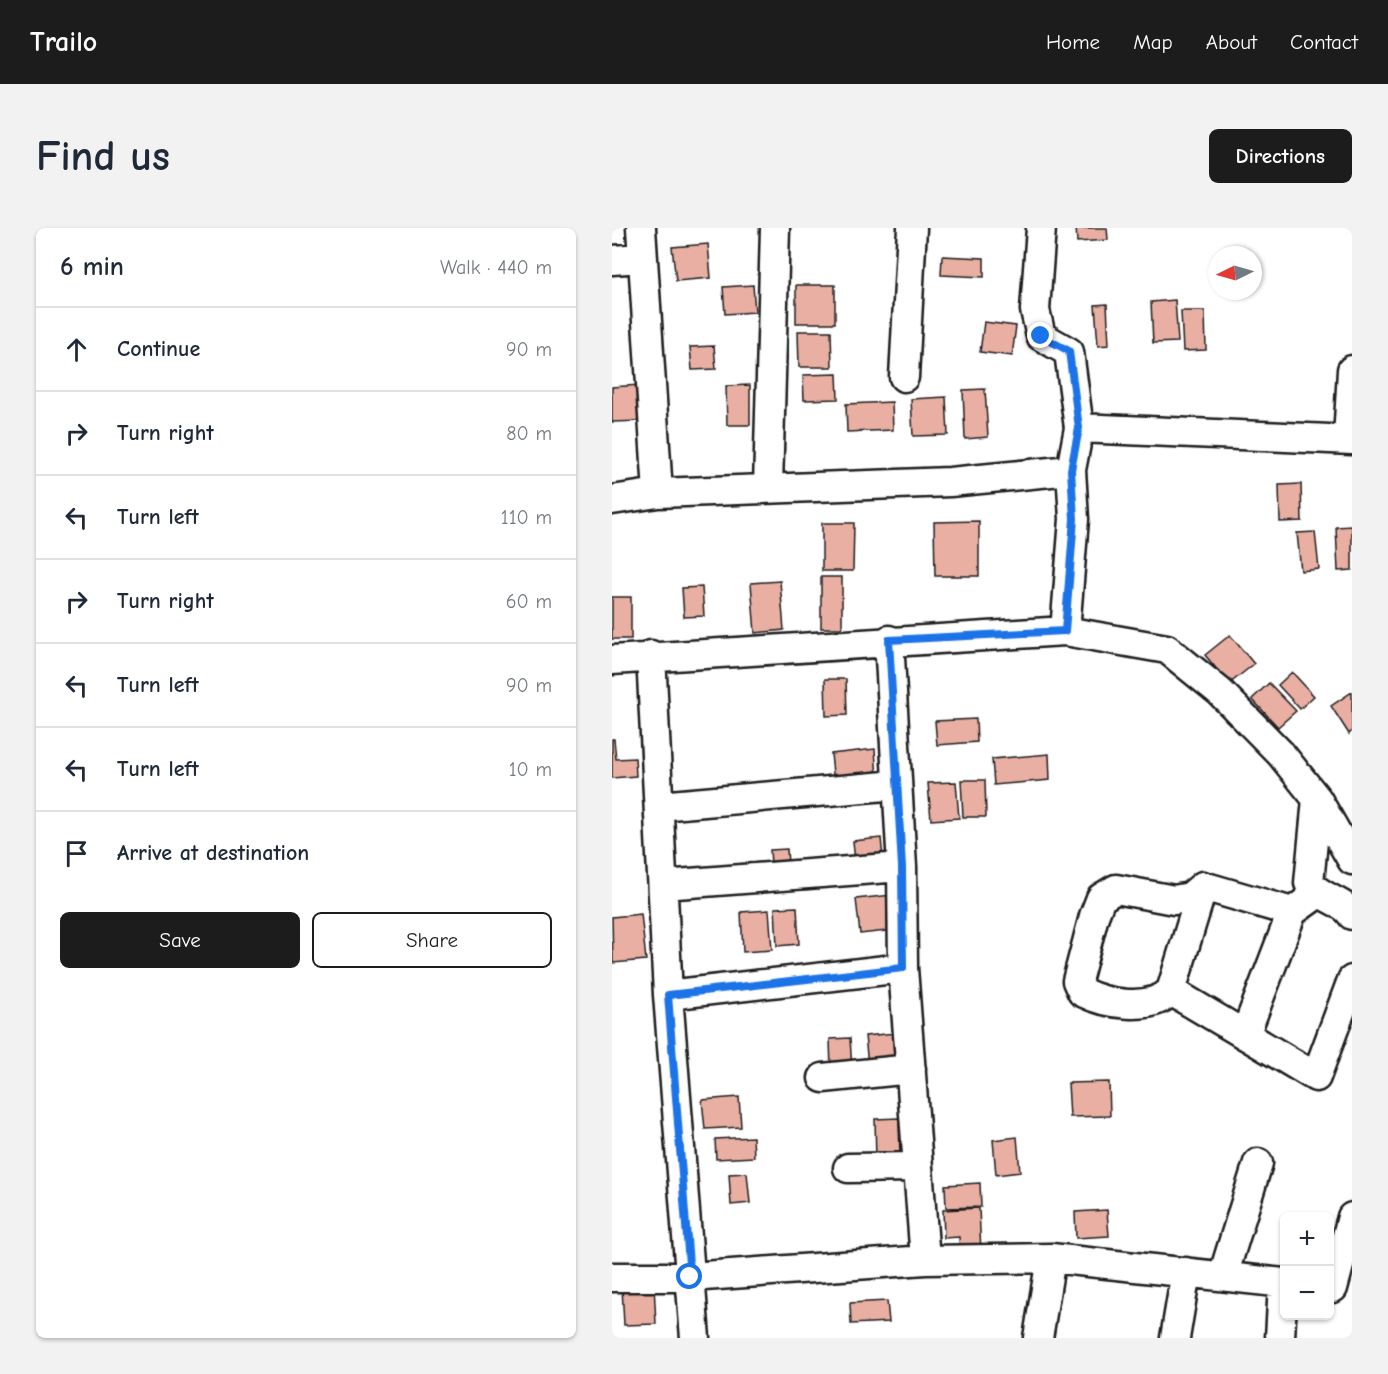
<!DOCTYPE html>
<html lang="en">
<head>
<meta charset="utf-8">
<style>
  :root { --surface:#fff; --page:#f2f2f3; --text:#1f2937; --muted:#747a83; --line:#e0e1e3; --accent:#1c1c1c }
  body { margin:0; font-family:"Comic Neue",sans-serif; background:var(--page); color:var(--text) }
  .controls { position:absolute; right:18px; bottom:18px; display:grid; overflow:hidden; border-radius:9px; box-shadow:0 2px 4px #0004 }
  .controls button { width:54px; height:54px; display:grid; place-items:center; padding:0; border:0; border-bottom:2px solid var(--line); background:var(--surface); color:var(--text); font:30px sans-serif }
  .compass { position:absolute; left:596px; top:18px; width:54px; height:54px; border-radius:50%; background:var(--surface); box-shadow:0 2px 4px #0004; rotate:265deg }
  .stop { position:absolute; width:18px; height:18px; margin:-14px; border:4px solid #1a73e8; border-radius:50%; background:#fff }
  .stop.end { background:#1a73e8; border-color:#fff; box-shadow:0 2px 6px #0008 }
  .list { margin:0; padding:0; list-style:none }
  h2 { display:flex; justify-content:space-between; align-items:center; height:78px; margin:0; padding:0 24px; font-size:26px }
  h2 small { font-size:20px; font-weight:400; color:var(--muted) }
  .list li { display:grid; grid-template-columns:39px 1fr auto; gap:18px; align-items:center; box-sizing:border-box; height:84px; padding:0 24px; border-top:2px solid var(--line) }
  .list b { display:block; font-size:22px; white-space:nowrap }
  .list em { font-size:20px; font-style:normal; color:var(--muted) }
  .actions { display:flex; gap:12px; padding:18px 24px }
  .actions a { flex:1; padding:14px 0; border:2px solid var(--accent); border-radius:9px; text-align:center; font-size:21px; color:var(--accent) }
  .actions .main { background:var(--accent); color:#fff }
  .icon { flex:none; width:33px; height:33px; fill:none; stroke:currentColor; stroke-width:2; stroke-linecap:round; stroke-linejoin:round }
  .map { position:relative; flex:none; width:740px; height:1110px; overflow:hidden; border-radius:9px }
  header { display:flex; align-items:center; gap:36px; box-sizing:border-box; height:84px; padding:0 30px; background:var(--accent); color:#fff }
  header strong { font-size:28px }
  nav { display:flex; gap:33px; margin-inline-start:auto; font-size:21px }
  .intro { display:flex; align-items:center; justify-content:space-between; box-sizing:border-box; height:144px; padding:0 36px }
  h1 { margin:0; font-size:42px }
  .button { padding:15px 27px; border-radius:9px; background:var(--accent); color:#fff; font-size:21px; font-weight:700 }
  main { display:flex; gap:36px; padding:0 36px }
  aside { flex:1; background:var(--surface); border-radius:9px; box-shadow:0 2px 4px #0004 }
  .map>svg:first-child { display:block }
</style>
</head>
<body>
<header>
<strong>Trailo</strong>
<nav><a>Home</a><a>Map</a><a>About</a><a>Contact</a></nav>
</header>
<div class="intro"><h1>Find us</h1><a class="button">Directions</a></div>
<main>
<aside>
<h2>6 min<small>Walk · 440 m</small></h2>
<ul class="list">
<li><svg class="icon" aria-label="ahead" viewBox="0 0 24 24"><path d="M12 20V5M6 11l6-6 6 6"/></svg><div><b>Continue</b></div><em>90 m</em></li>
<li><svg class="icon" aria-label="right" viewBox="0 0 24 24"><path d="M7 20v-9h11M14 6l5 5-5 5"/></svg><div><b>Turn right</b></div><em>80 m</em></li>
<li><svg class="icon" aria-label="left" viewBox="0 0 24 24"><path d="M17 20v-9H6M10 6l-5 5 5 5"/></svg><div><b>Turn left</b></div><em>110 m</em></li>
<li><svg class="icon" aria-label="right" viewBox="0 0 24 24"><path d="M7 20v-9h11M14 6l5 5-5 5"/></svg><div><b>Turn right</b></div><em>60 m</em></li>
<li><svg class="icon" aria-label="left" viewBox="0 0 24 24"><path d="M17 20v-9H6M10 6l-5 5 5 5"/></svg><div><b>Turn left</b></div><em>90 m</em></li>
<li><svg class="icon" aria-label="left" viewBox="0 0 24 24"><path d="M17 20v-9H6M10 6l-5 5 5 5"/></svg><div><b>Turn left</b></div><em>10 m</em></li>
<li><svg class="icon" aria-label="arrive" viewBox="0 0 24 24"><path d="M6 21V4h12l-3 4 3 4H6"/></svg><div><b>Arrive at destination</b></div></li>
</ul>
<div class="actions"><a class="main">Save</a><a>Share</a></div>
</aside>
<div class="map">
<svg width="740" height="1110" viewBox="0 0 740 1110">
  <rect width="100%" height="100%" fill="#fff"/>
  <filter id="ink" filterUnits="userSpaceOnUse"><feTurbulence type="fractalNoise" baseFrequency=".0167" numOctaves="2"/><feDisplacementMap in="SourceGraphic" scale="12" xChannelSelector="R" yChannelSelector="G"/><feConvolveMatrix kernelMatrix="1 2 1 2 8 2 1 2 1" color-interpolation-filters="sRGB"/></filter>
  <g filter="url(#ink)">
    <path fill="#e9afa3" stroke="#1c1c1c" stroke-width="1.5" d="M464,0H495L496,12L465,14Z
      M96,16L99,50L64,53L60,19Z
      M330,28L372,30V49L329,47Z
      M141,57L143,84L113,86L111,59Z
      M184,57H223V95H184Z
      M563,72L566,114L541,115L539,74Z
      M495,76L497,117L486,118L483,77Z
      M569,83H593L594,122L571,123Z
      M372,94L404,98L400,128L368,124Z
      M186,103H219L220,139H187Z
      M102,118L104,141L80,142L78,119Z
      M225,146L226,171L192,172L191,147Z
      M28,157L30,193L0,194V159Z
      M138,157V197H115L114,158Z
      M373,161L376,209L353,211L351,162Z
      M334,169L336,207L301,208L299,171Z
      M280,174L281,202L235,204L234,176Z
      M689,256L690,293L668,294L667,257Z
      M367,293V348H323L322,294Z
      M210,295H242L241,343H210Z
      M740,298V342L726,343L724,299Z
      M703,304L707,341L689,343L685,305Z
      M209,349H230V400H209Z
      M168,353L172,402L143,405L139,355Z
      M90,359L92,388L72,389L70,360Z
      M0,369H19V411H0Z
      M618,407L642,436L617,456L593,427Z
      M680,444L702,468L688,481L666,457Z
      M213,451H234L235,487L214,488Z
      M657,455L684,483L666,499L640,471Z
      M740,464V503L737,506L719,478Z
      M364,491L365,514L325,517L323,493Z
      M0,511H2L4,531L23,530L24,548L0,550Z
      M263,521L265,551L222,555L219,526Z
      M437,526L438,552L382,557L380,531Z
      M349,552H373L374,589H351Z
      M344,554L347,590L319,592L316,555Z
      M269,610L271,631L243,634L241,613Z
      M175,621L176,636H159L158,622Z
      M280,667L283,702L248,706L244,671Z
      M185,679L187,716L165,718L163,680Z
      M157,682L160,722L131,724L129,684Z
      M29,686L34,732L1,735L0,689Z
      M284,805L287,834L256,837L253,808Z
      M238,810L240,842L219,843L218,811Z
      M497,854L498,888L458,889L456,855Z
      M127,869L129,899L93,901L90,872Z
      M287,890L288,933H264L263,891Z
      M141,909L142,929L104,931L103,911Z
      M405,909L408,944L384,947L381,912Z
      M135,945L138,975L119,977L117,946Z
      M368,955L369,979L334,980L333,957Z
      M367,980L369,1025L348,1026L347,1009L332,1010L331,982Z
      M495,982L497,1008L464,1010L463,984Z
      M42,1057L44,1096L12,1097L10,1059Z
      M275,1073L277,1094L239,1096L238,1075Z"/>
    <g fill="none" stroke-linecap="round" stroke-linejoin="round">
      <defs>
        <path id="minor" d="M29,0L46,265
          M0,32L31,30
          M292,149L300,0
          M467,200L740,212
          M736,211L740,142
          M156,259L163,0
          M0,272L46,265L338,254L459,242L467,200L457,124L429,108L423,82L429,0
          M453,403L462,291L459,242
          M277,412L290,639L291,740L313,1032L439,1030L672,1055
          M39,427L56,767L83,1110
          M0,432L453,403L555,421L608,464L669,526L705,571L740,632
          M705,571L697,655C709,671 731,672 740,687
          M47,578L285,557
          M51,657L290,639
          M705,666L680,684L591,658L559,763L704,849L740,752
          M559,763C538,784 494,776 470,764L465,753L482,688L489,670L504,661L562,672L578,669L591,658
          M56,767L291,740
          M633,807L680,684
          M211,850L299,841
          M236,940L306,939
          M611,1048L646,935
          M0,1049H78L313,1032
          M721,1060L740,989
          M426,1110L439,1030
          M563,1110L574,1044
          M668,1110L671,1055"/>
      </defs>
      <use href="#minor" stroke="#1c1c1c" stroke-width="33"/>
      <use href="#minor" stroke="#fff" stroke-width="28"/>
    </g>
  </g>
  <g fill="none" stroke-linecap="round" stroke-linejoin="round" filter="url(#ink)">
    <path stroke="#1a73e8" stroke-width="8" d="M78,1049L56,767L291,740L290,639L277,412L453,403L462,291L459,242L467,200L457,123L429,108"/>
  </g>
</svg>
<div class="controls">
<button>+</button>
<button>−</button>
</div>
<svg class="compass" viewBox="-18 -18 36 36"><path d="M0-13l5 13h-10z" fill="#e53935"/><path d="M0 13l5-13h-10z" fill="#747a83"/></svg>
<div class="stop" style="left:78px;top:1049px"></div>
<div class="stop end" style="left:429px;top:108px"></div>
</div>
</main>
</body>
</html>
